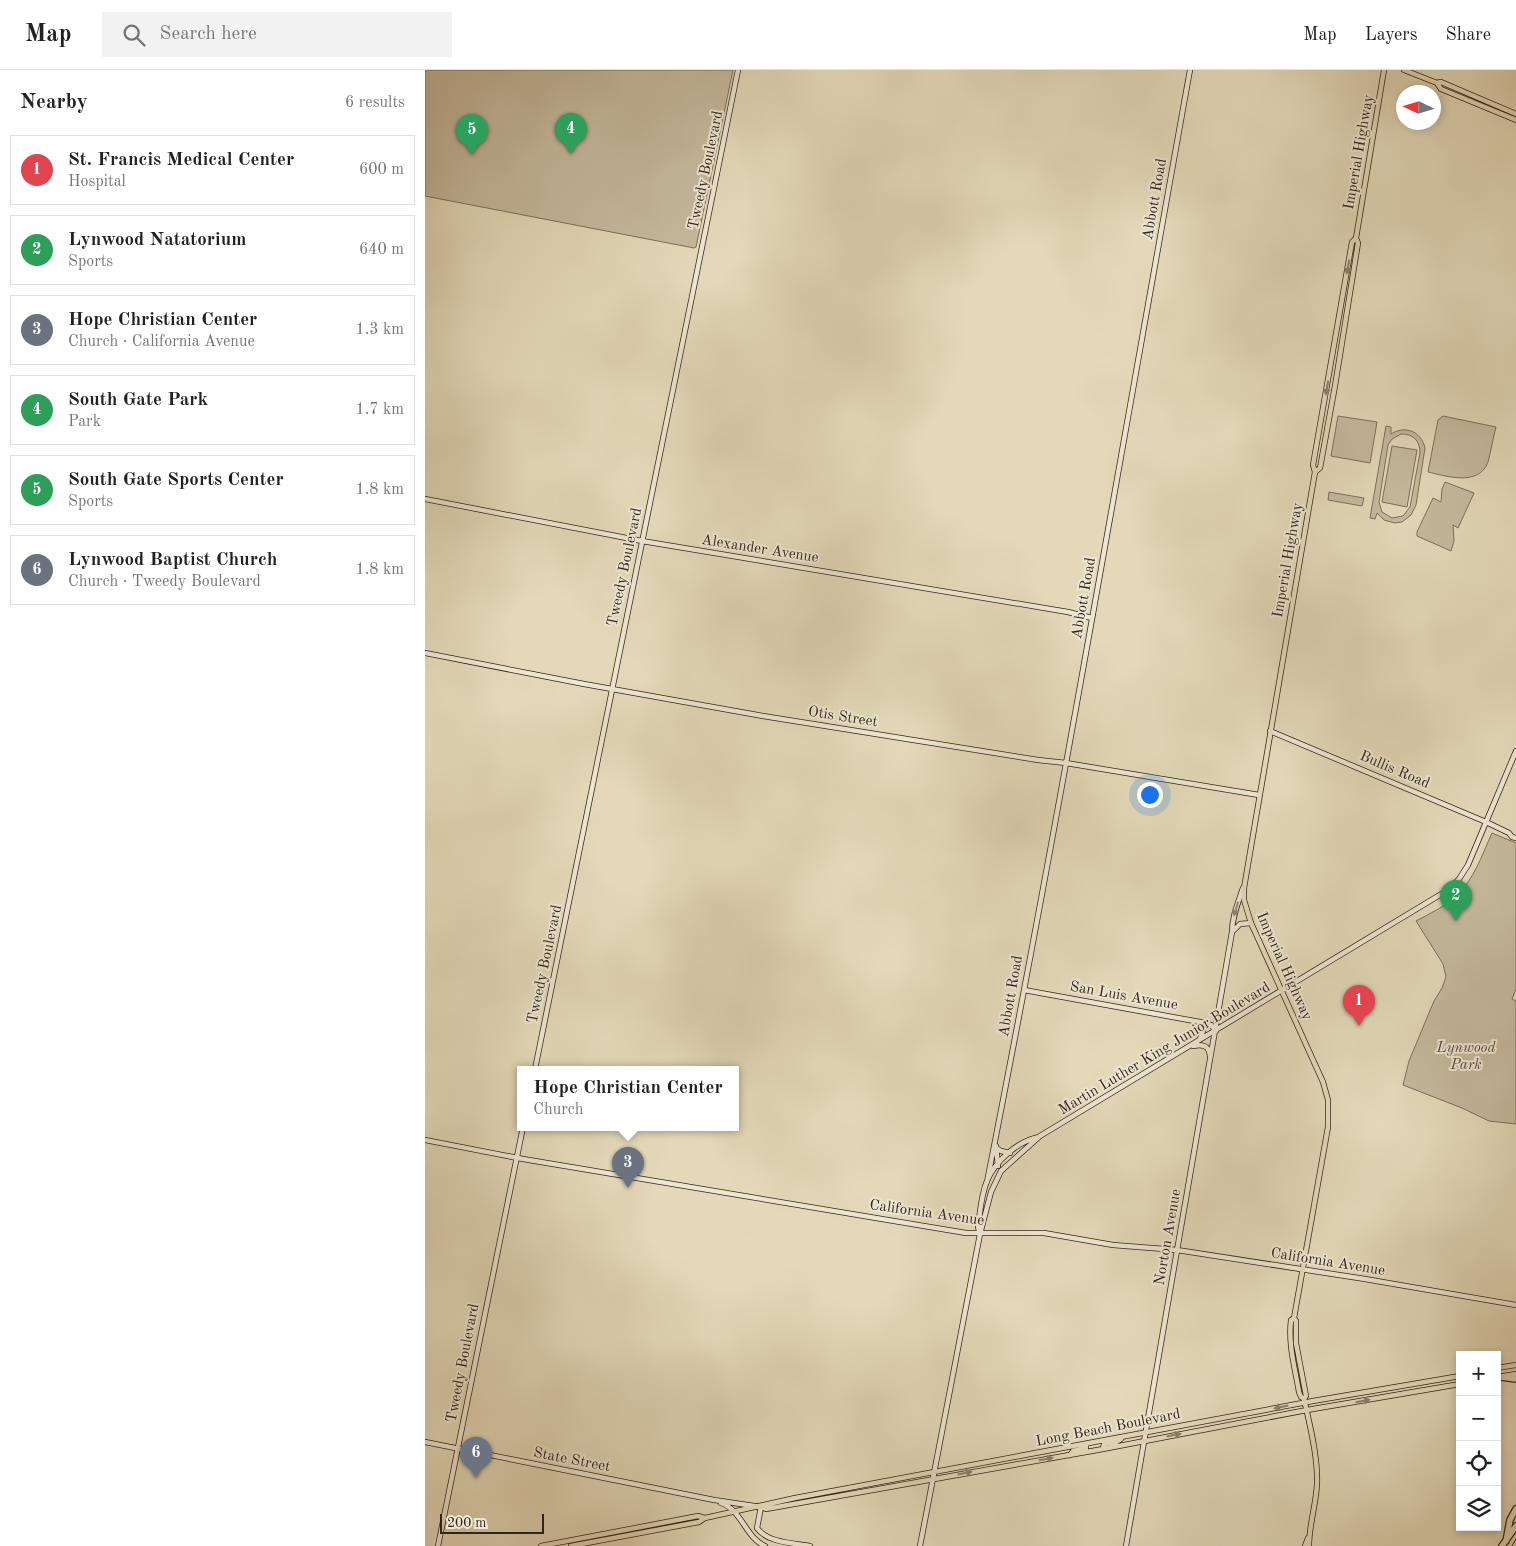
<!DOCTYPE html>
<html lang="en">
<head>
<meta charset="utf-8">
<style>
  :root { --surface:#fff; --page:#f2f2f2; --text:#202124; --muted:#757577; --line:#e0e0e0; --accent:#8f2418 }
  body { margin:0; font-family:"Old Standard TT",serif; background:var(--page); color:var(--text) }
  .controls { position:absolute; right:15px; bottom:15px; display:grid; overflow:hidden; border-radius:0px; box-shadow:0 2px 8px #0003 }
  .controls button { width:45px; height:45px; display:grid; place-items:center; padding:0; border:0; border-bottom:1px solid var(--line); background:var(--surface); color:var(--text); font:25px sans-serif }
  .compass { position:absolute; left:971px; top:15px; width:45px; height:45px; border-radius:50%; background:var(--surface); box-shadow:0 2px 8px #0003; rotate:274deg }
  .scale { position:absolute; left:15px; bottom:12px; width:104px; box-sizing:border-box; padding-left:5px; border:2px solid #322518; border-top:0; font-size:14px; line-height:18px; white-space:nowrap; color:#322518; -webkit-text-stroke:4px #ede6d2; paint-order:stroke }
  .you { position:absolute; left:724px; top:724px; width:18px; height:18px; margin:-12px; border:4px solid #fff; border-radius:50%; background:#1a73e8; box-shadow:0 0 0 8px #1a73e833 }
  .badge { display:grid; place-items:center; width:32px; height:32px; border-radius:50%; background:var(--accent); color:#fff; font-size:16px; font-weight:700 }
  .pin { position:absolute; translate:-50% -41px; filter:drop-shadow(0 1px 2px #0008) }
  .pin::after { content:''; position:absolute; top:26px; width:18px; height:15px; background:inherit; clip-path:polygon(0 0,100% 0,50% 100%) }
  .popup { position:absolute; left:92px; top:996px; width:222px; height:65px; box-sizing:border-box; display:grid; place-content:center; border-radius:0px; background:var(--surface); filter:drop-shadow(0 1px 4px #0005); font-size:16px; white-space:nowrap; color:var(--muted) }
  .popup b { font-size:19px; color:var(--text) }
  .popup::after { content:''; position:absolute; left:50%; top:100%; margin-left:-10px; border:10px solid transparent; border-top-color:var(--surface) }
  .list { margin:0; padding:0; list-style:none }
  h2 { display:flex; justify-content:space-between; align-items:center; height:65px; margin:0; padding:0 20px; font-size:21px }
  h2 small { font-size:16px; font-weight:400; color:var(--muted) }
  .list li { display:grid; grid-template-columns:32px 1fr auto; gap:15px; align-items:center; box-sizing:border-box; height:70px; margin:0 10px 10px; padding:0 10px; border:1px solid var(--line); border-radius:0px }
  .list b { display:block; font-size:19px; white-space:nowrap }
  .list p { margin:0; font-size:16px; white-space:nowrap; color:var(--muted) }
  .list em { font-size:16px; font-style:normal; color:var(--muted) }
  .icon { flex:none; width:28px; height:28px; fill:none; stroke:currentColor; stroke-width:2; stroke-linecap:round; stroke-linejoin:round }
  .map { position:relative; flex:none; width:1091px; height:1476px; overflow:hidden }
  header { display:flex; align-items:center; gap:30px; box-sizing:border-box; height:70px; padding:0 25px; background:var(--surface); border-bottom:1px solid var(--line) }
  header strong { font-size:24px }
  nav { display:flex; gap:28px; margin-inline-start:auto; font-size:18px }
  .search { width:350px; height:45px; background:var(--page); display:flex; align-items:center; gap:12px; box-sizing:border-box; padding:0 18px; border-radius:0px; color:var(--muted); font-size:19px }
  main { display:flex }
  aside { flex:1; background:var(--surface) }
  .map>svg:first-child { display:block }
</style>
</head>
<body>
<header>
<strong>Map</strong>
<div class="search"><svg class="icon" aria-label="search" viewBox="0 0 24 24"><circle cx="10" cy="10" r="6"/><path d="M15 15l6 6"/></svg>Search here</div>
<nav><a>Map</a><a>Layers</a><a>Share</a></nav>
</header>
<main>
<aside>
<h2>Nearby<small>6 results</small></h2>
<ul class="list">
<li><span class="badge" style="background:#e0444e">1</span><div><b>St. Francis Medical Center</b><p>Hospital</p></div><em>600 m</em></li>
<li><span class="badge" style="background:#2e9e5b">2</span><div><b>Lynwood Natatorium</b><p>Sports</p></div><em>640 m</em></li>
<li><span class="badge" style="background:#6b7280">3</span><div><b>Hope Christian Center</b><p>Church · California Avenue</p></div><em>1.3 km</em></li>
<li><span class="badge" style="background:#2e9e5b">4</span><div><b>South Gate Park</b><p>Park</p></div><em>1.7 km</em></li>
<li><span class="badge" style="background:#2e9e5b">5</span><div><b>South Gate Sports Center</b><p>Sports</p></div><em>1.8 km</em></li>
<li><span class="badge" style="background:#6b7280">6</span><div><b>Lynwood Baptist Church</b><p>Church · Tweedy Boulevard</p></div><em>1.8 km</em></li>
</ul>
</aside>
<div class="map">
<svg width="1091" height="1476" viewBox="0 0 1091 1476">
  <rect width="100%" height="100%" fill="#e3d9b9"/>
  <filter id="stains"><feTurbulence type="fractalNoise" baseFrequency=".004" numOctaves="4"/><feColorMatrix values="0 0 0 0 .2 0 0 0 0 .09 0 0 0 0 .02 0 0 0 .5 -.17"/></filter>
  <radialGradient id="worn" r=".72"><stop offset=".6" stop-color="#630" stop-opacity="0"/><stop offset="1" stop-color="#630" stop-opacity=".3"/></radialGradient>
  <path fill="#c5ba9e" stroke="#7c705b" fill-rule="evenodd" d="M0,0H308L271,177L269,178L0,126Z
    M913,346L952,352L945,393L906,386Z
    M1018,346L1071,357C1068,368 1066,381 1063,392C1054,417 1021,406 1003,402L1013,350Z
    M961,356L966,357V364C980,355 996,361 1000,378L991,435L986,445L977,452L970,453L959,450L952,443L950,449L945,448ZM976,364C989,364 995,371 995,383L985,437L978,446L967,448L957,442L954,432L963,375L967,369Z
    M967,376L992,380L982,437L957,432Z
    M1020,412L1049,423L1033,458L1028,455L1029,471L1026,481L992,466V462L1008,428L1016,432L1017,419Z
    M904,422L939,428L937,436L903,430Z
    M1067,763L1091,773V919L1087,929L1091,931V1054L1064,1051L1037,1038L978,1015L984,991L1009,931L1017,918L1021,907L1018,894L991,851C1004,844 1019,837 1030,827C1049,810 1057,785 1067,763Z"/>
  <g fill="none" stroke-linecap="round" stroke-linejoin="round">
    <defs>
      <path id="secondary" d="M0,429L217,471L643,542L667,548
        M0,583L159,614L338,646L613,690L641,693L834,725
        M845,661L1061,752L1084,763L1087,767L1091,768
        M808,861L815,854L826,853
        M599,920L775,952L786,955L791,961
        M775,969L778,961L775,952
        M768,976C777,974 784,975 785,986
        M110,999L313,0
        M0,1070L98,1089L541,1163H619L688,1175L752,1180L940,1209L1091,1235
        M571,1076L573,1096
        M571,1078L576,1081L585,1083
        M562,1112C635,742 698,371 765,0
        M555,1164L553,1157C555,1143 556,1125 562,1111C570,1091 593,1071 614,1067
        M0,1372L289,1430L336,1437L332,1458C343,1473 368,1473 385,1476
        M296,1433C317,1440 320,1467 340,1476
        M13,1476L98,1057
        M495,1476L555,1164L566,1122L576,1101L615,1066L1023,820L1034,809L1043,795L1091,681
        M701,1476L807,862C807,847 813,833 818,818"/>
      <path id="primary" d="M979,0L1012,13L1016,12L1091,44
        M1012,13L1016,19L1091,50
        M890,402L895,398L910,316L933,173L931,168L959,0
        M869,1248L871,1251V1273L881,1326L879,1329C885,1356 893,1387 892,1414C891,1435 884,1455 884,1476
        M1072,1298L1091,1295
        M1072,1307L1091,1304
        M879,1329L876,1327L874,1322C870,1298 863,1275 866,1250L869,1248L903,1057V1030L898,1012L826,853L819,830V818L890,402L888,395L927,172L931,168
        M678,1379L679,1374L691,1372L696,1369
        M645,1385L648,1381L661,1378V1374
        M336,1437L341,1439L678,1379L882,1340L1035,1314
        M116,1476L273,1446L280,1448
        M146,1476L274,1452L280,1448L370,1428L888,1331L1035,1306
        M880,1476L883,1468"/>
      <path id="highway" d="M1076,1307L1091,1309
        M1081,1471L1085,1450L1091,1439
        M1077,1476L1091,1456"/>
    </defs>
    <use href="#secondary" stroke="#322518" stroke-width="6"/>
    <use href="#primary" stroke="#322518" stroke-width="6"/>
    <use href="#highway" stroke="#322518" stroke-width="8"/>
    <use href="#secondary" stroke="#ede6d2" stroke-width="4.5"/>
    <use href="#primary" stroke="#e3d9b9" stroke-width="4.5"/>
    <use href="#highway" stroke="#e3d9b9" stroke-width="5.5"/>
    <path stroke="#322518" stroke-width="1" d="M1087,1476L1091,1469"/>
  </g>
  <defs><path id="oneway-solid" d="M-6-.8H1V-3.2L6.5 0L1 3.2V.8H-6Z" transform="scale(1.25)"/></defs>
  <g fill="#8a7f68">
    <use href="#oneway-solid" transform="translate(923 197) rotate(100)"/>
    <use href="#oneway-solid" transform="translate(902 318) rotate(100)"/>
    <use href="#oneway-solid" transform="translate(938 1331) rotate(-10)"/>
    <use href="#oneway-solid" transform="translate(856 1337) rotate(169)"/>
    <use href="#oneway-solid" transform="translate(749 1365) rotate(-11)"/>
    <use href="#oneway-solid" transform="translate(621 1389) rotate(-10)"/>
    <use href="#oneway-solid" transform="translate(540 1403) rotate(-11)"/>
  </g>
  <use fill="#908675" href="#oneway-solid" transform="translate(811 839) rotate(106)"/>
  <g text-anchor="middle" stroke-width="4" stroke-linejoin="round" paint-order="stroke">
    <g font-size="15" fill="#322518" stroke="#ede6d2">
      <text transform="translate(933 82) rotate(-80)" y="5">Imperial Highway</text>
      <text transform="translate(280 100) rotate(-78)" y="5">Tweedy Boulevard</text>
      <text transform="translate(729 129) rotate(-80)" y="5">Abbott Road</text>
      <text transform="translate(335 478) rotate(9)" y="5">Alexander Avenue</text>
      <text transform="translate(862 490) rotate(-80)" y="5">Imperial Highway</text>
      <text transform="translate(199 497) rotate(-78)" y="5">Tweedy Boulevard</text>
      <text transform="translate(658 528) rotate(-80)" y="5">Abbott Road</text>
      <text transform="translate(418 646) rotate(9)" y="5">Otis Street</text>
      <text transform="translate(970 699) rotate(23)" y="5">Bullis Road</text>
      <text transform="translate(119 894) rotate(-78)" y="5">Tweedy Boulevard</text>
      <text transform="translate(860 896) rotate(66)" y="5">Imperial Highway</text>
      <text transform="translate(699 925) rotate(10)" y="5">San Luis Avenue</text>
      <text transform="translate(585 926) rotate(-80)" y="5">Abbott Road</text>
      <text transform="translate(739 978) rotate(-31)" y="5">Martin Luther King Junior Boulevard</text>
      <text transform="translate(502 1142) rotate(8)" y="5">California Avenue</text>
      <text transform="translate(742 1167) rotate(-80)" y="5">Norton Avenue</text>
      <text transform="translate(903 1191) rotate(9)" y="5">California Avenue</text>
      <text transform="translate(37 1293) rotate(-79)" y="5">Tweedy Boulevard</text>
      <text transform="translate(683 1357) rotate(-11)" y="5">Long Beach Boulevard</text>
      <text transform="translate(147 1389) rotate(11)" y="5">State Street</text>
    </g>
    <g font-size="15" font-style="italic" fill="#574a3a" stroke="#ede6d2">
      <text x="1041" y="982">Lynwood<tspan x="1041" dy="17">Park</tspan></text>
    </g>
  </g>
  <rect width="100%" height="100%" filter="url(#stains)"/>
  <rect width="100%" height="100%" fill="url(#worn)"/>
</svg>
<div class="controls">
<button>+</button>
<button>−</button>
<button><svg class="icon" aria-label="locate" viewBox="0 0 24 24"><circle cx="12" cy="12" r="6"/><path d="M12 2v4M12 18v4M2 12h4M18 12h4"/></svg></button>
<button><svg class="icon" aria-label="layers" viewBox="0 0 24 24"><path d="M12 4l9 5-9 5-9-5zM3 14l9 5 9-5"/></svg></button>
</div>
<svg class="compass" viewBox="-18 -18 36 36"><path d="M0-13l5 13h-10z" fill="#e53935"/><path d="M0 13l5-13h-10z" fill="#757577"/></svg>
<div class="scale">200 m</div>
<div class="you"></div>
<div class="pin badge" style="left:934px;top:956px;background:#e0444e">1</div>
<div class="pin badge" style="left:1031px;top:851px;background:#2e9e5b">2</div>
<div class="pin badge" style="left:203px;top:1118px;background:#6b7280">3</div>
<div class="popup"><b>Hope Christian Center</b>Church</div>
<div class="pin badge" style="left:146px;top:84px;background:#2e9e5b">4</div>
<div class="pin badge" style="left:47px;top:85px;background:#2e9e5b">5</div>
<div class="pin badge" style="left:51px;top:1408px;background:#6b7280">6</div>
</div>
</main>
</body>
</html>
